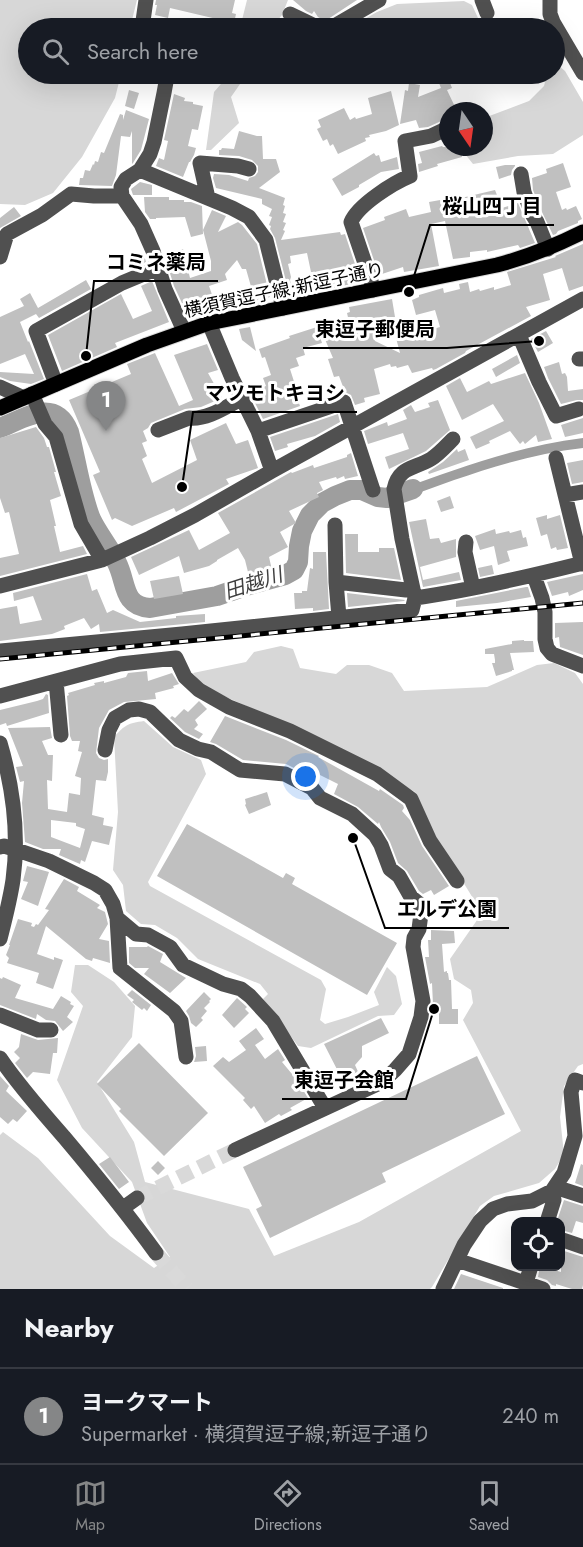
<!DOCTYPE html>
<html lang="en">
<head>
<meta charset="utf-8">
<style>
  :root { --surface:#171b24; --page:#20242c; --text:#f1f3f6; --muted:#9ea1a6; --line:#363941; --accent:#858687 }
  body { margin:0; font-family:Jost,"Noto Sans JP",sans-serif; background:var(--page); color:var(--text) }
  .controls { position:absolute; right:18px; bottom:18px; display:grid; overflow:hidden; border-radius:12px; box-shadow:0 6px 24px #0002 }
  .controls button { width:54px; height:54px; display:grid; place-items:center; padding:0; border:0; border-bottom:2px solid var(--line); background:var(--surface); color:var(--text); font:30px sans-serif }
  .compass { position:absolute; left:439px; top:102px; width:54px; height:54px; border-radius:50%; background:var(--surface); box-shadow:0 6px 24px #0002; rotate:167deg }
  .you { position:absolute; left:306px; top:777px; width:21px; height:21px; margin:-15px; border:4px solid #fff; border-radius:50%; background:#1a73e8; box-shadow:0 0 0 9px #1a73e833 }
  .badge { display:grid; place-items:center; width:39px; height:39px; border-radius:50%; background:var(--accent); color:#fff; font-size:20px; font-weight:700 }
  .pin { position:absolute; translate:-50% -50px; filter:drop-shadow(0 2px 3px #0008) }
  .pin::after { content:''; position:absolute; top:32px; width:21px; height:18px; background:inherit; clip-path:polygon(0 0,100% 0,50% 100%) }
  .list { margin:0; padding:0; list-style:none }
  h2 { display:flex; justify-content:space-between; align-items:center; height:78px; margin:0; padding:0 24px; font-size:26px }
  h2 small { font-size:20px; font-weight:400; color:var(--muted) }
  .list li { display:grid; grid-template-columns:39px 1fr auto; gap:18px; align-items:center; box-sizing:border-box; height:96px; padding:0 24px; border-top:2px solid var(--line) }
  .list b { display:block; font-size:22px; white-space:nowrap }
  .list p { margin:0; font-size:20px; white-space:nowrap; color:var(--muted) }
  .list em { font-size:20px; font-style:normal; color:var(--muted) }
  .icon { flex:none; width:33px; height:33px; fill:none; stroke:currentColor; stroke-width:2; stroke-linecap:round; stroke-linejoin:round }
  .map { position:relative; flex:none; width:583px; height:1289px; overflow:hidden }
  .search { position:absolute; background:var(--surface); box-shadow:0 6px 24px #0002; left:18px; right:18px; top:18px; height:66px; display:flex; align-items:center; gap:15px; box-sizing:border-box; padding:0 21px; border-radius:33px; color:var(--muted); font-size:22px }
  .sheet { height:174px; background:var(--surface) }
  nav { display:flex; justify-content:space-around; align-items:center; box-sizing:border-box; height:84px; border-top:2px solid var(--line); background:var(--surface); font-size:16px; color:var(--muted) }
  nav a { display:grid; justify-items:center; gap:3px }
  nav .on { color:var(--accent) }
  .map>svg:first-child { display:block }
</style>
</head>
<body>
<div class="map">
<svg width="583" height="1289" viewBox="0 0 583 1289">
  <rect width="100%" height="100%" fill="#fff"/>
  <path fill="#d7d7d7" d="M0,0H137L130,28H28V74H121L115,98L82,157L53,193L25,205L0,204Z
    M247,0H288L282,15L271,28H240Z
    M464,1L472,5L478,18L476,28H349L377,12L397,4Z
    M559,66L565,71L583,102V135L553,154L518,156L473,164L465,154V147H484V118L529,101L544,86L547,74H554L555,68Z
    M228,74H247L231,97L239,123L211,150H206L214,92L227,77Z
    M361,74H400L384,83L365,84Z
    M281,646L293,649L300,668L336,674L347,665H369L392,673L404,691L487,687L537,665L554,663L575,673L583,684V1064L578,1066L564,1086L560,1117L564,1154L555,1169L539,1183L494,1196L480,1206L432,1287L430,1289H0V1135L3,1132L38,1158L110,1236L154,1268L170,1257L147,1223L132,1182L82,1128L57,1080L83,1006L71,992L75,965H88L114,982L135,1006L132,1037L97,1082L134,1142L145,1182L249,1209L274,1256L359,1222L521,1131L463,1020L473,1003L471,990L454,979L450,959L482,913L438,841L415,792L343,750L204,687L193,673L246,662L254,652Z
    M144,721L173,747L201,760L206,774L148,882L150,886L321,980L326,989L320,1020L325,1024L348,1017L379,1005L374,992L387,967L396,976L402,1004L394,1015L378,1016L311,1048L298,1046L263,999L268,994L260,984L198,959L177,938L155,925L141,924L126,911L123,885L113,870L118,812L114,737C125,725 128,723 144,721Z"/>
  <path fill="#9e9e9e" d="M583,438V448C519,455 459,478 399,500L398,490C459,468 519,446 583,438Z"/>
  <g fill="none" stroke-linecap="round" stroke-linejoin="round">
    <path stroke="#9e9e9e" stroke-width="20" d="M0,428C25,418 55,397 69,432C76,459 81,495 91,519C98,534 110,548 117,563C127,583 122,606 150,608L217,596L249,585L285,575L294,570L298,562L299,546L302,531L310,515L322,503L335,496L350,490H362L378,497L387,498L413,489"/>
  </g>
  <path fill="#c0c0c0" fill-rule="evenodd" d="M156,0H235L232,13L236,14L234,23L170,8L168,18L155,15L157,5H155Z
    M293,0H357L325,21L318,17L314,11L312,14L306,11Z
    M447,75L452,88L447,90L457,111H448V118L428,127L419,128L416,120L400,124L405,90L408,91L409,83L420,85L418,97L441,88L437,78Z
    M129,90L139,93L134,109L125,106Z
    M391,91L399,125L386,131L369,135L370,137L365,138L366,141L338,154L333,144L330,146L327,139L323,141L317,129L321,127L318,120L344,108L350,120L355,117L356,119L372,114L368,98Z
    M174,94L185,98L184,101L193,102V104L203,106L198,130L192,129L188,146L196,148L194,155L190,162H189L183,177L156,166L159,158L164,160L168,141L164,140Z
    M126,110L149,119L141,150L133,163L132,164V131L130,137L121,136L116,175L112,186L79,185L80,178H83L85,170L90,171L93,164L94,165L95,161L98,162L101,152L104,153L120,114L123,115V120Z
    M239,131L257,136H262L263,159H276L280,172L259,188L285,198L283,205L285,206L283,213L286,214L283,222L286,223L283,230L285,231L281,240L340,232L341,235L345,234L361,282L332,288L316,289L314,272H311L307,253L290,256L291,263L288,264L291,277L290,280L292,292L289,293L275,238L270,229L271,226L269,225L272,217L269,216L272,209L262,204V199L216,188L213,178L214,174L229,175L248,181L249,178L255,176L258,172V166L252,160L239,156L219,155V150H221L222,148L234,149Z
    M442,146L443,147H460L462,157L437,164L438,166L419,172L418,164L422,163L419,152Z
    M374,153L376,156L379,155L381,162L397,157L399,169L381,172L359,185V187L342,196L332,179Z
    M563,163L571,187L556,192L562,210L566,208L567,210L576,206L582,219L578,221V223L558,231L556,234L553,235L541,210L533,190L532,178L547,173L546,169Z
    M505,165H515V166L512,170L511,175L499,179L496,167Z
    M140,182L152,185V195H133L131,189Z
    M495,190L502,208L518,203L535,243L520,248L518,245L487,252V250L470,252V257L453,259L445,221L431,224L439,266L404,272L403,267L379,275L363,228L385,220L384,217L406,209L409,217L431,212L429,202L457,197V199Z
    M144,197H169V200H184V202H191L202,206L203,234L191,237L185,217L156,218V219H150L145,212Z
    M14,207L21,216L0,228V218Z
    M212,210L226,216L218,232L238,222L242,225L257,244L270,297L266,298L267,301L256,304L246,269H242L237,260L225,274L227,280L209,286L215,303L211,310L197,314V316L189,318L174,286L167,264L174,263L173,260H175L173,252L183,249L190,278L211,271V261L203,230Z
    M583,244V286L569,291L562,268L543,274L550,300L526,307L531,316L466,351L465,353L436,369L433,370L432,368L412,373L408,365L397,368L396,366L391,367L390,364L374,369L380,394L364,398L365,402L355,405L351,395L345,392L339,376L334,377L328,359L333,358L324,337L350,326L347,313L350,312L349,307L392,299L395,317L372,321V323H371L375,341L400,353L396,338L400,337L398,331L417,326L419,333L440,327L435,310L416,315L412,300L419,297V295L443,288L444,293L460,289L459,284L468,282L470,292L479,289L480,291L494,287V290L511,285L507,272L556,257L555,256Z
    M144,255L146,262L135,267L132,260Z
    M86,280L91,289L39,318L36,314L20,322L28,342L29,341L44,379L31,384L10,381L0,377V372L34,374L25,354L0,364V317L24,306L20,299L30,293L38,308Z
    M152,281L169,322L115,343L117,347L62,371L48,335L121,294L133,319L152,311L141,286Z
    M250,327L256,351L242,340L239,329Z
    M317,327L322,343L303,348L305,355L296,358L299,366L290,369L299,397L297,398L300,406L263,419L254,401L251,391L266,386L263,378L271,375L265,357L262,358L259,349L290,338L289,336Z
    M546,331L553,343L538,352L531,339Z
    M207,344L218,370L208,373L222,398L201,407L185,409L151,423L148,428L143,431L147,441L142,443L147,456L142,459L152,483L197,460L190,440L226,423L236,444L248,440L258,468L226,479L229,484L176,512L174,508L132,526L115,518L112,520L93,475L100,472L69,400L131,374L127,364L155,353L179,406L193,400L174,355Z
    M517,355L520,363L496,377L492,369Z
    M559,362L562,374L565,373L567,377L568,391L583,389V400H577L561,404L548,378L544,367Z
    M525,373L539,403L552,439L538,442L536,435L525,444L523,441L520,444L510,431L489,441L490,443L476,449L470,437L504,421L493,404L462,420L446,386L460,378L467,392L489,381L491,384Z
    M438,400L450,430L426,451L389,469L385,457L409,449L403,433L368,444L364,431L387,422L388,426L407,419L403,410L411,405L415,412L430,407L428,403Z
    M338,414L340,422L315,436L287,444L288,447L275,451L270,437Z
    M583,418V433L565,437L561,425Z
    M36,427L44,438L47,447H49L56,472H54L61,496L50,500L56,526H54L60,552L83,546L87,554L0,576V558L19,554L9,512L5,513L0,498V438Z
    M457,449L458,452L465,449L469,460L429,474L428,472L443,462Z
    M351,453L358,476L345,479L344,476L337,479L336,477L319,482L323,490L317,493L319,497L289,511L296,523L280,532L288,547L269,557L272,570L249,576L245,560L238,548L217,560V561L209,566L184,573L179,556L139,575L131,557L189,530L199,550L230,533L218,513L291,472L292,473L313,465L314,468L347,457V455Z
    M583,460V482L572,484L567,463Z
    M450,496L454,508L441,512L437,501Z
    M547,515V519L560,515L568,548L557,550L556,547L551,549L547,534L541,536L536,518Z
    M426,519L430,539L439,538L441,543L456,539V557L420,567L423,580L459,572L461,580L423,587L409,522Z
    M495,529L496,534L509,531L510,533L521,530L523,538L526,537L528,546L507,551L510,561L498,565L494,546L480,550L475,536Z
    M345,534H358V552H379V548H394L401,580L346,573Z
    M313,552H326L329,609L313,611V608L295,609L294,593H302V591H307L310,568L313,569Z
    M492,565L494,574L480,577L478,568Z
    M87,574L92,591L97,589L107,613L113,610L140,622L176,618V616L205,614V622L100,632L99,624L91,629L84,618L64,626L65,629L52,634L0,641V609L17,606L20,624L42,620L33,596L14,601L13,593Z
    M583,574V590L569,596L568,592L552,596L547,582Z
    M179,576L183,594L154,599L150,581Z
    M526,587H528L531,597L497,603L456,607V601Z
    M347,593L405,600L404,601L348,607Z
    M583,622V655L560,647L559,637L555,638V623Z
    M524,640V641H533L534,652L510,653L514,670H512V671L496,676L492,663H495V660L494,654H485V649L512,644V641Z
    M147,671L148,681L172,673L179,684L173,686L174,688L155,693L156,699L124,702L109,710L99,728L96,753L99,758L104,760L108,759V772L106,781L96,780L92,815L104,818L103,825L113,827L109,845L92,841L85,862L81,860L80,864L59,855L61,849H43L25,842L22,803L24,781L20,782L16,767L23,766L8,728L50,727L52,738L42,741L48,755H53L52,781L47,780L48,809L67,812L69,793L80,795L81,778L75,776L82,752L78,751L80,741H72L70,736L67,696L69,695L68,693L95,685L94,683L104,681V683L126,677L128,673ZM51,820L76,823V826L85,829L80,848L51,837Z
    M46,694L48,695L49,713L7,726L6,723L0,725V710L37,701L43,699Z
    M199,701L207,709L195,720L198,725L194,729L203,734L199,739L185,732L170,718L172,716L175,718L184,709L188,712Z
    M225,716L286,740L319,756L318,757L379,791L380,789L403,805L404,808L402,811L410,820L422,846L449,886L434,895L431,890L423,894L419,891L407,871L398,863L390,842L381,827L379,822L378,824L358,807L334,794L338,784L318,774L314,778L286,764L243,760L216,744L210,742Z
    M267,792L271,805L249,814L245,805L246,804L245,799Z
    M187,824L283,878L286,873L295,878L292,884L397,943L367,995L157,876Z
    M27,866L49,872L38,906L21,899L28,882L23,881Z
    M64,879L79,887L77,891L100,905L97,908L105,912L108,924L99,939L109,941L110,963L93,958L92,961L86,959L46,926L37,954L54,960V957L63,960L53,989L36,983L39,973L7,963L9,958L6,955L10,945H9L18,919L32,923L31,926L34,927L36,924L38,925L49,910L45,909Z
    M431,930L454,931L455,943L442,944L444,972L447,971V973H448L449,980H451L452,1009H458V1024H439V1006L433,1005L432,983L430,984L425,957H429L428,940H431Z
    M148,946L163,954L160,962L186,978L170,993L144,974L149,968H135L129,963V947H147Z
    M3,977L21,985L15,998L53,1009L61,996L71,1002L70,1004L74,1006L67,1017L73,1022L63,1031L55,1021L46,1020L37,1014L36,1019L0,1005V978L2,979Z
    M132,990L151,1005L147,1011L144,1008L142,1010L132,1002L134,1000L127,995Z
    M204,992L211,999L209,1001L210,1002L204,1008L207,1011L201,1018L203,1020L196,1027L191,1023L189,1016L186,1011Z
    M237,998L247,1007L245,1009L249,1013L234,1028L222,1015Z
    M381,1018L389,1033L362,1046V1057L355,1065L360,1076L344,1083L324,1044Z
    M256,1028L264,1039L255,1045L265,1059L278,1049L285,1060L282,1062L297,1080L308,1098L290,1108L292,1110L281,1116L279,1114L265,1123L254,1106L251,1109L243,1100L245,1098L213,1066L223,1057L229,1062L246,1050L239,1041Z
    M21,1034L38,1040L58,1038L57,1053H53L50,1074L33,1072L27,1078L15,1063L20,1058L14,1052L19,1047Z
    M139,1043L208,1113L164,1156L119,1111L121,1109L97,1084Z
    M206,1046L207,1061L194,1062L196,1056L195,1047Z
    M477,1056L505,1114L382,1173L386,1182L270,1238L256,1209L262,1206L243,1167Z
    M0,1076L9,1086L6,1091L27,1111L17,1122L13,1119L8,1124L0,1117Z
    M110,1157L129,1182L119,1189L99,1164Z
    M158,1161L165,1168L158,1175L151,1168Z
    M581,1164L583,1165V1186L575,1183Z
    M564,1200L583,1206V1223L576,1221L572,1233L561,1230V1221H557Z
    M561,1250L583,1257V1285L582,1289H572L556,1284V1286L552,1285L547,1280L538,1277L540,1266L561,1272Z
    M461,1274L503,1288V1289H454Z"/>
  <g fill="none" stroke-linecap="round" stroke-linejoin="round">
    <path stroke="#d9d9d9" stroke-width="15" stroke-dasharray="15 8" stroke-linecap="butt" d="M137,1198L235,1150
      M156,1253L187,1289"/>
    <defs>
      <path id="major" d="M0,408L147,345L209,323L497,265C528,257 555,246 583,232"/>
    </defs>
    <use href="#major" stroke="#dbdbdb" stroke-width="17"/>
    <path stroke="#505050" stroke-width="15" d="M482,0L487,13
      M550,0V14L553,22L583,73
      M290,14L319,28
      M142,28L146,0
      M331,28L379,0
      M163,74L166,82L164,93L154,142L150,154L140,170L232,208L249,217L266,240L283,308
      M140,170L126,179L121,187L122,196L141,224L153,251L165,289L184,331
      M521,174L524,192L532,214L537,222L548,249
      M208,198L200,163L238,166L249,169
      M0,257L7,234L42,215L71,194L94,196H122
      M373,290L371,281L351,222C358,205 393,183 410,176L405,141L431,136L448,128
      M209,323L232,378L258,431L272,471
      M519,335L539,382L556,416L579,409
      M579,359H583
      M56,384L36,331L122,283L158,268
      M0,387L24,398
      M32,394L45,424L56,437L81,524L102,560
      M158,430L189,418C208,420 227,406 243,398
      M258,431L344,402L373,490
      M556,458L582,564
      M565,495L583,492
      M335,525L336,582L406,590
      M466,542L465,552L473,588
      M534,576L542,598L545,612V639L547,648L552,654L583,666
      M336,582L339,617
      M0,586L102,560L150,538L195,515L272,471L583,299
      M415,598C472,590 527,577 583,563
      M0,651L182,634L412,610L415,598L402,539L394,489C399,466 415,469 431,459C439,454 446,446 453,439
      M56,681L61,735
      M0,696L120,664L176,658L185,677L199,690L229,707L290,731L377,774L411,799L430,841L457,881
      M0,743C13,787 19,835 13,880C10,900 5,919 0,939
      M105,750L109,730L115,718L129,710L139,709L150,712L179,740L198,749L211,752L240,770L285,774L312,788L320,798L352,814L375,835L381,845L390,869L399,876L411,897L422,906L419,929L414,938L413,947L423,1001L421,1017L409,1054L395,1070L382,1082L235,1150
      M0,847L4,846L14,849L49,861L94,883L105,890L113,904L117,918L136,934L148,935L170,947L183,965L223,984L241,989L250,996L273,1021L325,1108
      M117,918L120,968L174,1011L181,1021L186,1057
      M0,1015L38,1030H51
      M0,1058C19,1086 42,1112 64,1137C96,1175 127,1213 156,1253
      M555,1187L583,1196
      M123,1208L137,1198
      M547,1222L554,1200L552,1191
      M560,1239L583,1247
      M457,1260L543,1289
      M526,1283L531,1266
      M443,1289L464,1245L480,1221L493,1209L507,1204L532,1201L552,1191L564,1173L575,1136L571,1092L575,1080L583,1083"/>
    <use href="#major" stroke="#000" stroke-width="15"/>
    <defs>
      <path id="rail" d="M0,659L583,603"/>
    </defs>
    <use href="#rail" stroke="#000" stroke-width="5"/>
    <use href="#rail" stroke="#fff" stroke-width="3" stroke-dasharray="9" stroke-linecap="butt"/>
  </g>
  <g text-anchor="middle" stroke-width="6" stroke-linejoin="round" paint-order="stroke">
    <g font-size="18" fill="#000" stroke="#fff">
      <text transform="translate(284 290) rotate(-12)" y="6">横須賀逗子線;新逗子通り</text>
    </g>
    <g font-size="20" font-style="italic" fill="#3f3f3f" stroke="#fff">
      <text transform="translate(253 583) rotate(-18)" y="7">田越川</text>
    </g>
  </g>
  <path fill="none" stroke="#000" stroke-width="2" d="M409 292L430 225H554M86 356L94 281H218M539 341L447 348H303M182 487L193 412H357M353 838L385 928H509M434 1009L406 1099H282"/>
  <g fill="#000" stroke="#fff" stroke-width="2">
    <circle cx="409" cy="292" r="6"/>
    <circle cx="86" cy="356" r="6"/>
    <circle cx="539" cy="341" r="6"/>
    <circle cx="182" cy="487" r="6"/>
    <circle cx="353" cy="838" r="6"/>
    <circle cx="434" cy="1009" r="6"/>
  </g>
  <g font-size="20" text-anchor="middle" font-weight="bold" fill="#000" stroke="#fff" stroke-width="6" stroke-linejoin="round" paint-order="stroke">
    <text x="492" y="213">桜山四丁目</text>
    <text x="156" y="269">コミネ薬局</text>
    <text x="375" y="336">東逗子郵便局</text>
    <text x="275" y="400">マツモトキヨシ</text>
    <text x="447" y="916">エルデ公園</text>
    <text x="344" y="1087">東逗子会館</text>
  </g>
</svg>
<div class="controls">
<button><svg class="icon" aria-label="locate" viewBox="0 0 24 24"><circle cx="12" cy="12" r="6"/><path d="M12 2v4M12 18v4M2 12h4M18 12h4"/></svg></button>
</div>
<svg class="compass" viewBox="-18 -18 36 36"><path d="M0-13l5 13h-10z" fill="#e53935"/><path d="M0 13l5-13h-10z" fill="#9ea1a6"/></svg>
<div class="you"></div>
<div class="pin badge" style="left:106px;top:431px">1</div>
<div class="search"><svg class="icon" aria-label="search" viewBox="0 0 24 24"><circle cx="10" cy="10" r="6"/><path d="M15 15l6 6"/></svg>Search here</div>
</div>
<section class="sheet">
<h2>Nearby<small></small></h2>
<ul class="list">
<li><span class="badge">1</span><div><b>ヨークマート</b><p>Supermarket · 横須賀逗子線;新逗子通り</p></div><em>240 m</em></li>
</ul>
</section>
<nav>
<a class="on"><svg class="icon" aria-label="map" viewBox="0 0 24 24"><path d="M3 6l6-2 6 2 6-2v14l-6 2-6-2-6 2zM9 4v14M15 6v14"/></svg>Map</a>
<a><svg class="icon" aria-label="directions" viewBox="0 0 24 24"><path d="M12 3l9 9-9 9-9-9zM9 14v-3h6M13 9l2 2-2 2"/></svg>Directions</a>
<a><svg class="icon" aria-label="saved" viewBox="0 0 24 24"><path d="M7 4h10v16l-5-4-5 4z"/></svg>Saved</a>
</nav>
</body>
</html>
